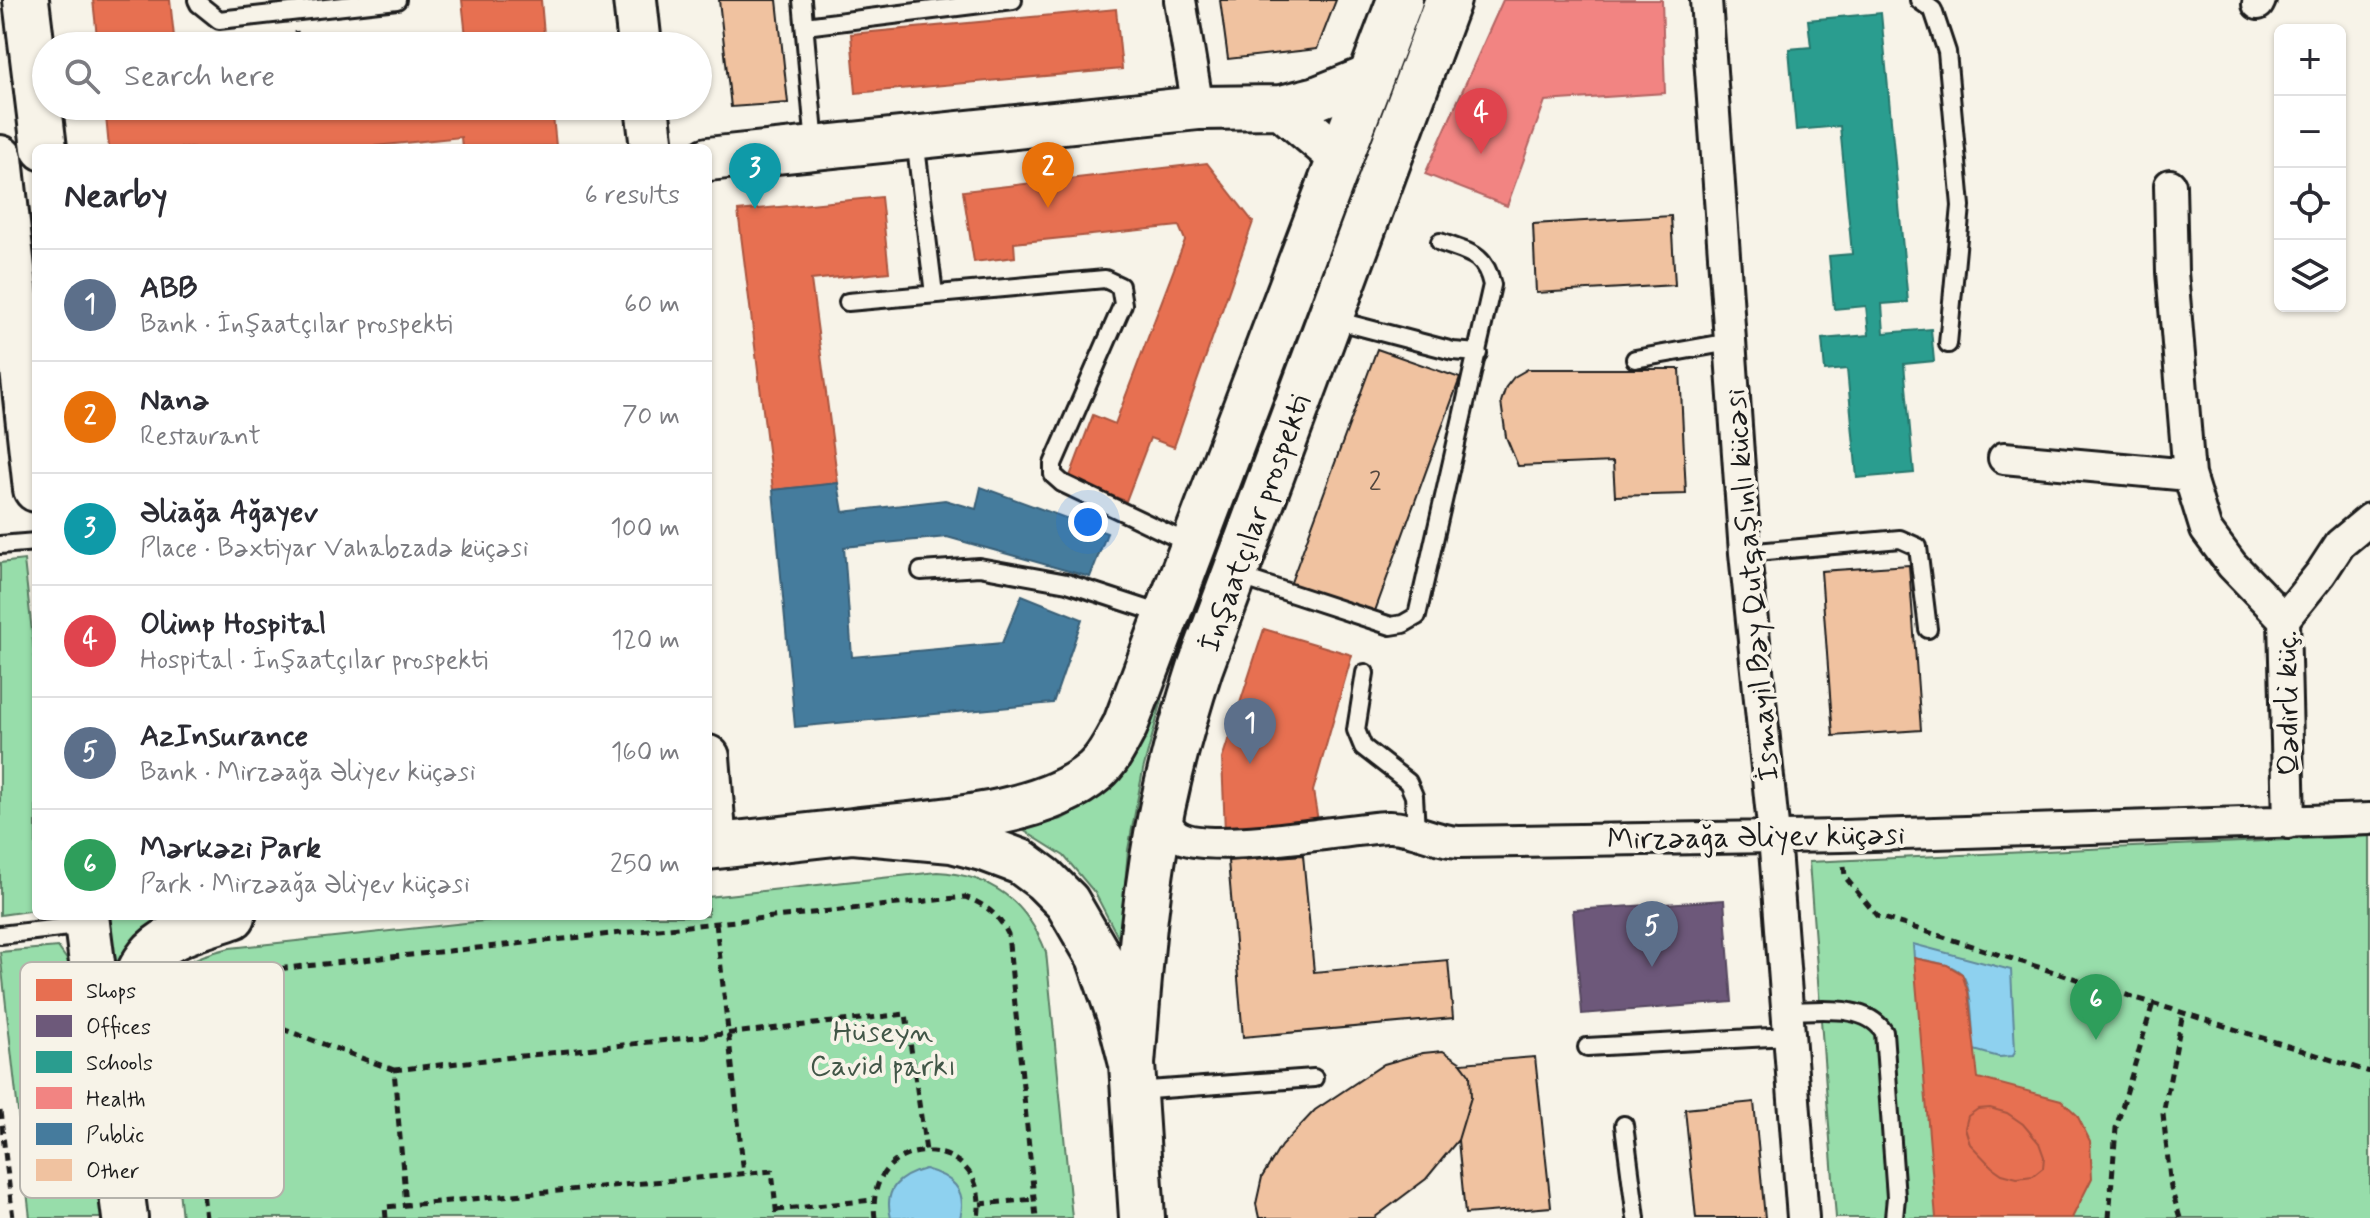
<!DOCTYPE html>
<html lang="en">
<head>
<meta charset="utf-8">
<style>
  :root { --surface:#fff; --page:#f2f2f3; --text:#2b2b33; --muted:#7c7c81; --line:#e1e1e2; --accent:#1c1c1c }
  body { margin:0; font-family:Mynerve,sans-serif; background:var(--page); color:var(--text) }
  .controls { position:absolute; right:24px; top:24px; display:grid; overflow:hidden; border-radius:12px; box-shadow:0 2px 6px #0004 }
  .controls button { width:72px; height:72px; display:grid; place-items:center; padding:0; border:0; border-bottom:2px solid var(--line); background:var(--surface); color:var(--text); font:40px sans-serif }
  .you { position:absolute; left:1088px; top:522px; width:28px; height:28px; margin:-20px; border:6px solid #fff; border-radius:50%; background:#1a73e8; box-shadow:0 0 0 12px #1a73e833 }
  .badge { display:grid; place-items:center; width:52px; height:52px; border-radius:50%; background:var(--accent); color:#fff; font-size:26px; font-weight:700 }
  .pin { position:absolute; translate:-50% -66px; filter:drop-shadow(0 2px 4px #0008) }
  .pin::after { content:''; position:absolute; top:42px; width:28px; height:24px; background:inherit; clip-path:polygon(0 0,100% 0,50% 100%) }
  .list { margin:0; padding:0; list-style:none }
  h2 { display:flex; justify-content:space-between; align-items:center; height:104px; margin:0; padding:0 32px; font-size:34px }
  h2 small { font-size:26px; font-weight:400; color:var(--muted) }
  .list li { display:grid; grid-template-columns:52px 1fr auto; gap:24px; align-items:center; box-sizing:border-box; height:112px; padding:0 32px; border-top:2px solid var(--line) }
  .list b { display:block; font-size:30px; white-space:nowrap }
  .list p { margin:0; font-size:26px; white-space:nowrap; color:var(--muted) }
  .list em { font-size:26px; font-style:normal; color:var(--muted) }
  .icon { flex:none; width:44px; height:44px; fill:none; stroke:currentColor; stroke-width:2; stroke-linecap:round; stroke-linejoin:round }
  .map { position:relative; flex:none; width:2370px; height:1218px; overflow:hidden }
  .search { position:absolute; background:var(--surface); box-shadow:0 2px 6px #0004; left:32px; top:32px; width:680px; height:88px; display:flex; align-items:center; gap:20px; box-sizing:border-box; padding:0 28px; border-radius:44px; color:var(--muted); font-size:30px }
  .panel { position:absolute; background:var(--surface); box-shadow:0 2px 6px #0004; left:32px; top:144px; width:680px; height:776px; border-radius:12px }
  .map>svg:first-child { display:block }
</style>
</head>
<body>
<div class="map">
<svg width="2370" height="1218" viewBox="0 0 2370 1218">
  <rect width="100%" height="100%" fill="#f7f3e8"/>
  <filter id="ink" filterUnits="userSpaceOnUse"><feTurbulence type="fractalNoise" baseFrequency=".0125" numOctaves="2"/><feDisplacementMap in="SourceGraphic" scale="16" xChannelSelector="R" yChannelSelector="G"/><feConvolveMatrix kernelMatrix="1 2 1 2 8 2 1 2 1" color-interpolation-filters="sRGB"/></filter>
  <g filter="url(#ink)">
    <path fill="#97ddaa" stroke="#5a7c63" stroke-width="2" d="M24,560L36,668V910L0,915V563Z
      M1162,700L1143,770L1128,850L1120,941L1095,893L1064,856L1018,827L1062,819L1098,798L1125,773Z
      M2370,836V1218H1836L1809,862Z
      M937,872C992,875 1026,901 1046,952L1072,1218H182L160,1007C170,965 191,958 230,948L531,916H708V897Z
      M102,916H172L144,931L128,950L113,1003Z
      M58,947L70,964L103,1218H30L0,952Z"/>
    <path fill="#8ed1ef" stroke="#60899b" stroke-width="2" d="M1913,944L2011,970L2015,1051L2013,1056L1999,1057L1974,1050C1972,1032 1973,988 1962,974C1952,963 1928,961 1914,958Z
      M925,1169C951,1176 968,1189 960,1218H891C883,1189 899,1176 925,1169Z"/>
    <path fill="#e76f51" stroke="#aa5641" stroke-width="2" d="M93,0H170L175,46H98Z
      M462,0H541L545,46H467Z
      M1116,9L1122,69L856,93L851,34Z
      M105,106H181V109L209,106H552L556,146L462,148L461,137L356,148H109Z
      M1207,163L1253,222L1174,447L1150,438L1126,501L1069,479L1093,415L1115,424L1185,240L1179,226L1014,243L1015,257L974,262L963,191Z
      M881,197L889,272L811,280L838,483L773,490L738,211Z
      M1264,629L1352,655L1313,791L1318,821L1225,832L1222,759Z
      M1914,958L1947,965L1962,974L1968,992L1978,1078L2061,1100L2077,1115L2090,1141L2092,1178L2072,1218H1936Z
      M1990,1108L2007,1113L2023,1124L2039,1143L2044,1157L2043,1168L2033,1176L2017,1178L2002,1174L1992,1167L1970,1144L1965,1128L1968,1116L1978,1109Z"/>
    <path fill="#6d597a" stroke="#55475e" stroke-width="2" d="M1724,900L1732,1002L1582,1014L1573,910Z"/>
    <path fill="#2a9d8f" stroke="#26766c" stroke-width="2" d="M1881,13L1908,302L1882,304L1884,333L1931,329L1934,361L1904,364L1914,473L1857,478L1847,369L1825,371L1822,339L1869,335L1866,306L1834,309L1829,256L1852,254L1840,126L1796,130L1789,49L1811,47L1808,20Z"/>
    <path fill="#f28482" stroke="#b26563" stroke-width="2" d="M1503,0H1662L1665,93L1545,101L1507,206L1425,174Z"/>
    <path fill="#457b9d" stroke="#395e76" stroke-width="2" d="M838,483L843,512L945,500L976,509L981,487L1107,533L1090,577L947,537L844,547L852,657L1002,643L1022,595L1082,619L1053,703L795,727L773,490Z"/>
    <path fill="#f0c2a0" stroke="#1c1c1c" stroke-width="2" d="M719,0H777L788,103L731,107Z
      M1220,0H1336L1317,49L1228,59Z
      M1671,216L1675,285L1536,293L1533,224Z
      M1377,349L1460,378L1375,611L1290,585Z
      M1528,369H1680L1686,494L1615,496L1613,462L1518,466L1506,437L1501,402L1506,387L1514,377Z
      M1909,565L1921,730L1833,736L1821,571Z
      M1303,855L1314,972L1448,960L1453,1018L1243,1037L1228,861Z
      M1443,1051L1461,1063L1470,1075L1471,1097L1458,1140L1426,1179L1374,1218H1259L1256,1204L1262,1177L1281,1146L1315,1110L1384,1064L1423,1053Z
      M1535,1057L1551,1207L1465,1214L1458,1140L1471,1097L1470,1075L1461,1063Z
      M1754,1102L1765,1218H1696L1685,1109Z"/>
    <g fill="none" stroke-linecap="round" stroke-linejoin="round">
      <defs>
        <path id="lane" d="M197,0L199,4L219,20L397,0
          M802,0L815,146
          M1919,0L1933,10L1947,52L1961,206L1948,344
          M805,26L1013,0
          M915,139L934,294
          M848,302L1105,279L1120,286L1123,304L1053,464V475L1062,483L1192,545
          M1331,319L1453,351L1478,353
          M1635,359L1730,342
          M0,545L36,542
          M1745,553L1900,539L1918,547L1928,629
          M921,571L979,567L1067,583L1165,615
          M1238,576L1391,626L1403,624L1417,616L1492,285C1485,253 1469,253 1440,242
          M1365,673L1356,730L1363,747L1408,782L1414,796L1416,830
          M0,935L86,925
          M1788,1011C1818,1011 1866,1003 1884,1032L1896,1197L1894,1218
          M1587,1047L1790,1036
          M1135,1091L1314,1078
          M1624,1125L1636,1218"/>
        <path id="street" d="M1180,0L1198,108
          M1706,0L1745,553L1774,836L1803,1218
          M2258,4L2260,0
          M2170,185L2172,272L2189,475L2206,530L2232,565L2284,619
          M2004,458L2189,475
          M1161,811C1165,820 1169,831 1178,836C1209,855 1345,829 1387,827C1413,826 1433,841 1459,842L1842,836L2370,819
          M2289,823L2284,619L2321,573L2340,544L2370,519"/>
        <path id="secondary" d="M635,0L640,46
          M647,106L652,148
          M1281,107L1341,158
          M708,159L1198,108L1281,107L1317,98L1372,76
          M708,757L715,846"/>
        <path id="primary" d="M26,0L44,148
          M0,158L36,489
          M853,831C924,822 1040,819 1095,771C1109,759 1116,742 1125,726L1400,0
          M708,847L853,831L952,840L986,849L1021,862L1044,879L1067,902L1099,957L1120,1017L1132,1064L1142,1218
          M86,916L125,1218
          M1132,1064C1139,979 1144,893 1162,809C1172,761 1185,714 1200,668L1448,0
          M123,1065C124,1028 126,981 153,952C173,932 207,925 233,916"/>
      </defs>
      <use href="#lane" stroke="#1c1c1c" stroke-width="22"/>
      <use href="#street" stroke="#1c1c1c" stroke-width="36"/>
      <use href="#secondary" stroke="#1c1c1c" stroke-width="48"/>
      <use href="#primary" stroke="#1c1c1c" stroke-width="50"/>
      <path stroke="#1c1c1c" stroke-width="5" stroke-dasharray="8 6" stroke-linecap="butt" d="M296,31L298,46
        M1844,866L1845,877L1877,916L2370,1072
        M716,923L744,1174
        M190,995L394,1070L406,1205
        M394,1070L906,1014L926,1151
        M0,1111L13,1218
        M980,1204L1034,1199
        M776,1210L873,1200
        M206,1218L182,1015C190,994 198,984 219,975L965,897C986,905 998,914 1008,934L1036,1218
        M386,1218L385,1207L772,1171L777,1218
        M875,1218C863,1128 992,1131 978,1218
        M2109,1218L2116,1128L2153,1003
        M2180,1218L2171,1188L2163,1114L2183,1013"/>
      <use href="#lane" stroke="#f7f3e8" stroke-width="16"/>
      <use href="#street" stroke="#f7f3e8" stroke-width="30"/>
      <use href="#secondary" stroke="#f7f3e8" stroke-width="42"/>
      <use href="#primary" stroke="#f7f3e8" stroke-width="44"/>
    </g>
  </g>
  <g text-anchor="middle" stroke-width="8" stroke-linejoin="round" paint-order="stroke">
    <g font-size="26" fill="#51463d">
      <text x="1375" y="490">2</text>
    </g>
    <g font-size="30" fill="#1c1c1c" stroke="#f7f3e8">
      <text transform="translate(1254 523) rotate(-70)" y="10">İnşaatçılar prospekti</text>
      <text transform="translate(1751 585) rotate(-95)" y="10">İsmayil Bəy Qutqaşınlı kücəsi</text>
      <text transform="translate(2287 703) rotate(-91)" y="10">Qədirli küç.</text>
      <text transform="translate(1756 836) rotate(-1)" y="10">Mirzəağa Əliyev küçəsi</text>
    </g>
    <g font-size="30" fill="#415647" stroke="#f7f3e8">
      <text x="883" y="1041">Hüseyn<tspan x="883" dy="34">Cavid parkı</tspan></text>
    </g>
  </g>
  <rect x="20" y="962" width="264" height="236" rx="12" fill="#f7f3e8" stroke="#b5b2ab" stroke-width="2"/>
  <rect x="36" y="979" width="36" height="22" fill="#e76f51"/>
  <rect x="36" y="1015" width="36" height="22" fill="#6d597a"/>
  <rect x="36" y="1051" width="36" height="22" fill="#2a9d8f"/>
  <rect x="36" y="1087" width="36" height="22" fill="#f28482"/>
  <rect x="36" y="1123" width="36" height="22" fill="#457b9d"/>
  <rect x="36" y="1159" width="36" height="22" fill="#f0c2a0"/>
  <g font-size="22" fill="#1c1c1c">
    <text x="86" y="998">Shops</text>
    <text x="86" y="1034">Offices</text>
    <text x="86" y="1070">Schools</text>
    <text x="86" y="1106">Health</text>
    <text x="86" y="1142">Public</text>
    <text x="86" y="1178">Other</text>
  </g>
</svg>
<div class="controls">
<button>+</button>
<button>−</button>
<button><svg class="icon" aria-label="locate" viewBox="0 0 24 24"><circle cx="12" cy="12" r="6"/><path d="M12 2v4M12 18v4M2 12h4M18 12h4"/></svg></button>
<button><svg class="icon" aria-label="layers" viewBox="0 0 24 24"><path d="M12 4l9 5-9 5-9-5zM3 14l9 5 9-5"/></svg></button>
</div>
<div class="you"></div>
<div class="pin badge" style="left:1250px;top:764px;background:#5c6f8a">1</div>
<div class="pin badge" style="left:1048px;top:208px;background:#e8710a">2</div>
<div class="pin badge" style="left:755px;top:209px;background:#0f9aa8">3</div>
<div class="pin badge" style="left:1481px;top:154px;background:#e0444e">4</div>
<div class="pin badge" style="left:1652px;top:967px;background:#5c6f8a">5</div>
<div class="pin badge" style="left:2096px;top:1040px;background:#2e9e5b">6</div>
<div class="search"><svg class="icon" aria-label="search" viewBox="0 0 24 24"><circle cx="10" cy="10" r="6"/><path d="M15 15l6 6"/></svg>Search here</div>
<section class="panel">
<h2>Nearby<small>6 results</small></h2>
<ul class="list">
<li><span class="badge" style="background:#5c6f8a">1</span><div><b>ABB</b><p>Bank · İnşaatçılar prospekti</p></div><em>60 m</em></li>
<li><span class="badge" style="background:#e8710a">2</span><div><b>Nanə</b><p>Restaurant</p></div><em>70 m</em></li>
<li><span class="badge" style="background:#0f9aa8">3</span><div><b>Əliağa Ağayev</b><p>Place · Bəxtiyar Vahabzadə küçəsi</p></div><em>100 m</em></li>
<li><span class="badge" style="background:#e0444e">4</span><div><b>Olimp Hospital</b><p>Hospital · İnşaatçılar prospekti</p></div><em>120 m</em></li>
<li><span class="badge" style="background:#5c6f8a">5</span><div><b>AzInsurance</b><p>Bank · Mirzəağa Əliyev küçəsi</p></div><em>160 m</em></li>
<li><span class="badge" style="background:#2e9e5b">6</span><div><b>Mərkəzi Park</b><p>Park · Mirzəağa Əliyev küçəsi</p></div><em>250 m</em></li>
</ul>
</section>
</div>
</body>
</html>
